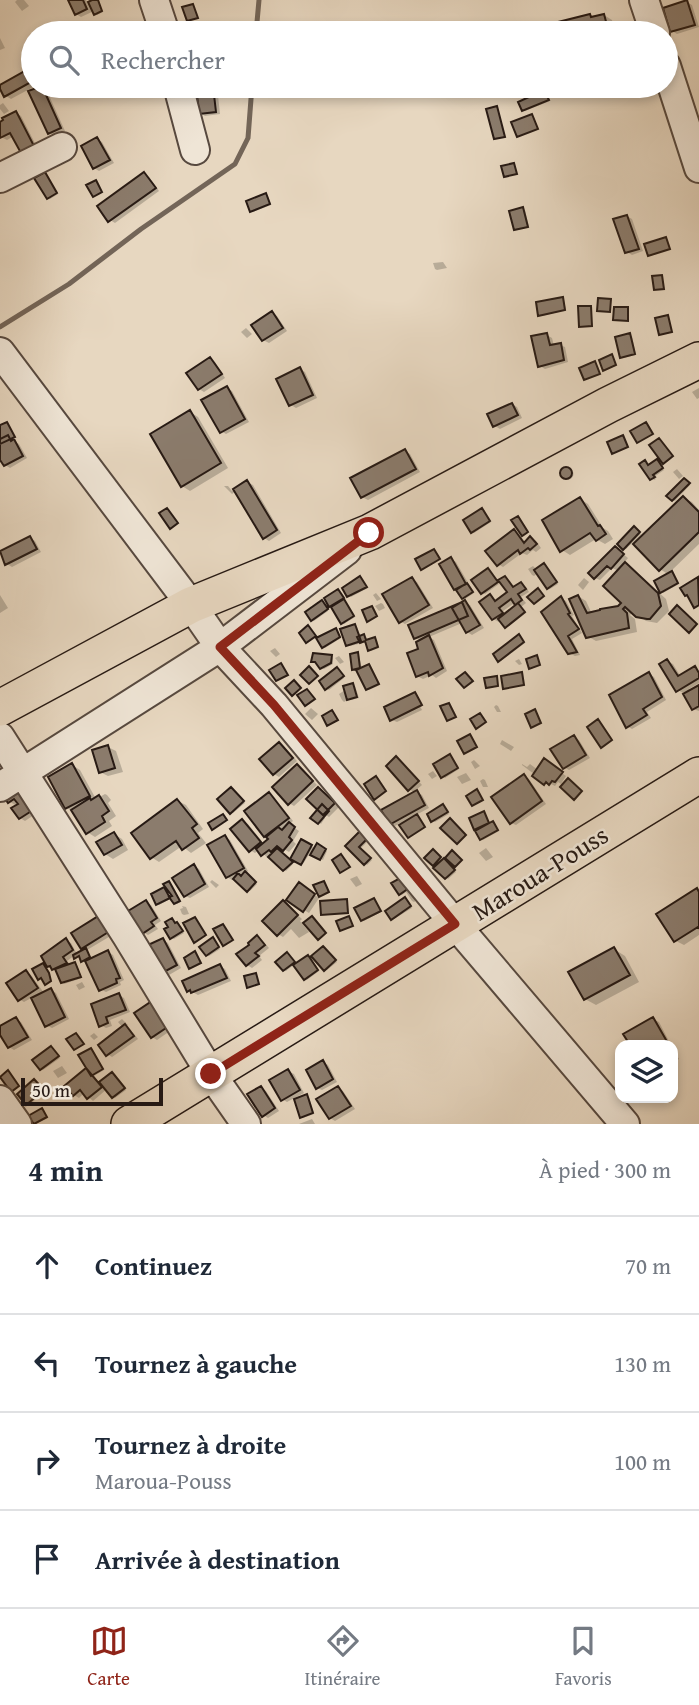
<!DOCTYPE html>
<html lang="fr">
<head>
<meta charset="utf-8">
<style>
  :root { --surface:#fff; --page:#f2f2f3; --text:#1f2937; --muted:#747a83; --line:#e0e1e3; --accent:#8f2418 }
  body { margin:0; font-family:"Gentium Book Plus",serif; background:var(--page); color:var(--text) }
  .controls { position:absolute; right:21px; bottom:21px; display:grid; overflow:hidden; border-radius:14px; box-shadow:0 4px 10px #0003 }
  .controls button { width:63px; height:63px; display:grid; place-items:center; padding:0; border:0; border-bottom:2px solid var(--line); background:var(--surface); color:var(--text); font:35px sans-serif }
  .scale { position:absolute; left:21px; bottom:18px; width:142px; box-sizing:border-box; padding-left:7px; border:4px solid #271a14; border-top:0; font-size:19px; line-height:24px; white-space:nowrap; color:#271a14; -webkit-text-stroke:5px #efe5d6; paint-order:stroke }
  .stop { position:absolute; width:21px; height:21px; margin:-16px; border:5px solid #8f2418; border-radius:50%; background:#fff }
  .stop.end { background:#8f2418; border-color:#fff; box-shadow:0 2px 7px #0008 }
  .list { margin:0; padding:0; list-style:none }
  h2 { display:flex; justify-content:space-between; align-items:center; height:91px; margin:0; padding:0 28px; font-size:30px }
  h2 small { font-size:23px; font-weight:400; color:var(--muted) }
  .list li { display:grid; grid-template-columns:46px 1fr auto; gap:21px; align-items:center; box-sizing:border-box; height:98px; padding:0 28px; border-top:2px solid var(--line) }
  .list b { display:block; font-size:26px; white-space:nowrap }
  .list p { margin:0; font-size:23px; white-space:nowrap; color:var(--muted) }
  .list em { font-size:23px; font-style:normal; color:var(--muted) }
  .icon { flex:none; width:38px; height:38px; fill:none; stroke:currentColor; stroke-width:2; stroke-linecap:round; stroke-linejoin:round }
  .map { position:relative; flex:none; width:699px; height:1124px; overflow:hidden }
  .search { position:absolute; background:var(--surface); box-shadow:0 4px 10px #0003; left:21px; right:21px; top:21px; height:77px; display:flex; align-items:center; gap:18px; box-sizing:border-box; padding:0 24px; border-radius:38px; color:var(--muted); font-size:26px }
  .sheet { height:483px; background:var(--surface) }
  nav { display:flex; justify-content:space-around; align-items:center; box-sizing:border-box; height:98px; border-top:2px solid var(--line); background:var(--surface); font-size:19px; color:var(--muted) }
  nav a { display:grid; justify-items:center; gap:4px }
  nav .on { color:var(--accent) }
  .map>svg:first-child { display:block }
</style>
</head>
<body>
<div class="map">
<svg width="699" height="1124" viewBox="0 0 699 1124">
  <rect width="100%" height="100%" fill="#e7d7c0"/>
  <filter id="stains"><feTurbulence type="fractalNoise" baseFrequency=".00286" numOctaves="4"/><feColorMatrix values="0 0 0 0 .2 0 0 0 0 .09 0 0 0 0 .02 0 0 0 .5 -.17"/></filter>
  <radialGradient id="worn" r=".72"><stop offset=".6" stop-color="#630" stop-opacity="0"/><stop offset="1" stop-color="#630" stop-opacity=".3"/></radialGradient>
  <path fill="#0003" fill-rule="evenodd" d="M17,0H24L29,6L22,11L15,2Z
    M70,0H86L88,4L97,0L103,12L97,15L94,11L81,17L76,14Z
    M687,2L692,5L699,27L677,34L672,31Z
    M604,15L612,20L615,33H558L556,24L590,16L593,18Z
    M0,38L5,48L0,50Z
    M32,69L33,70V86H35L11,99L6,96L0,87Z
    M44,86H47L49,90L47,91L65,131L55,136L50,133L41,87L46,90Z
    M197,86H217L220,114L205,116L200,113Z
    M544,92L550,101L525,111L523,110Z
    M3,103L9,111L4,114L0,109V105Z
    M16,113L21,116L38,149L14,136L7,140L1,137L0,124Z
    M97,139L102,142L114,163L99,171L94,168Z
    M45,174L58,194L50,199L48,198Z
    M144,174L149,177L159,191L115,223L110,220Z
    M266,195L268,196L271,205L253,212L251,211Z
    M523,209L525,210L529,227L517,230L515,229Z
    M627,216L632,219L643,251L632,255L627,252Z
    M443,262L447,268L437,270L435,269L433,263Z
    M562,298L564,300L566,310L542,316L540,314Z
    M272,313L277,316L287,331L269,343L263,340Z
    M246,328L252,334L247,338L241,332Z
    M547,335L552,338L554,346L560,345L565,347L568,362L545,369L540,366Z
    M630,335L632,336L636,355L623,358L621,357Z
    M210,359L215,362L225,378L204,392L199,389Z
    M300,369L305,372L317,398L296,408L291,405Z
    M227,388L232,391L249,422L226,434L221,431Z
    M699,388V398L697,399L692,392Z
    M512,404L517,407L522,418L500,429L495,426L490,415Z
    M190,412L198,417L228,468L190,491L182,486Z
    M7,424L15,438L12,440L19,444L27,458L10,468L5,465L0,456V427Z
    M405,451L410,454L420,472L368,500L362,497Z
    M659,462L664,470L654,477L656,479L654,480L641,465L649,467Z
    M562.5 474a5.5 5.5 0 1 1 11 0a5.5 5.5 0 1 1-11 0Z
    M677,469L683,476L679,479L673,472Z
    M686,481L690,485L675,501L673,500Z
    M247,482L253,485L281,533L269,541L264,538L236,491L232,494L224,486H228L232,491Z
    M684,498L692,502L699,510V544L670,572L674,575L679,584L663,593L656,582L669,575L660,569Z
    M580,499L588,504L603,528L608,531L613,539L605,544L596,539L570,555L562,550Z
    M482,510L491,522L474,533L472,532Z
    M636,530L641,534L626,549L624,548Z
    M514,531L519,534L526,543L531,538L536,541L541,548L536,552L533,550L527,555L522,553L503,567L498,564Z
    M30,538L35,541L41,552L12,567L7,564Z
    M616,548L628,558L624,563L633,569L666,599L669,611L657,623L646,621L633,612L630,615L635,619L637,632L596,641L587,636L578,596L586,601L592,614L619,607L623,603L619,571L612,568L600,580L595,578Z
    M451,559L456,562L474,593L465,599L456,589Z
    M533,566L537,570L546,566L558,584L550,589L548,588L538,573L534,576L532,575L528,569Z
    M490,572L499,584L485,594L483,593Z
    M360,578L368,588L351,597L349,595Z
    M505,578L510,581L515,588L521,584L526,587L529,592L521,597L526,603L521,607L526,613L508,627L501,620L499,622L493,619L490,596L497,601L509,593ZM516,602L519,605L506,614L503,611Z
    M584,578L589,582L583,590L578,585Z
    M412,579L417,582L433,608L405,624L400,621Z
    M338,591L355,617L344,624L333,608L330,606Z
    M376,593L381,599L377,601L373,595Z
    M0,595L8,608L0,613Z
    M561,598L566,601L574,615L572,616L582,633L572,639L580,655L575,656L569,653Z
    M465,602L470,605L484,628L472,635L467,632L462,623L429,637L434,640L447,671L436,678L432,675L423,679L417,676L421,641L416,638Z
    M381,603L383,604L385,608L379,611L375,606Z
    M324,604L328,611L314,621L312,619Z
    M355,625L357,627L361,637H366L368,641L375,639L377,640L379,648L371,651L369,650L367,642L350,646L348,645Z
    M336,630L341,638L325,648L323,647Z
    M521,638L525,643L501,661L499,660Z
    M275,648L280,654L276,657L270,651Z
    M357,654L359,655L362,669L369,666L371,667L380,685L369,690L367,689L357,669H354Z
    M331,656L333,658V664L324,669L322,668Z
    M339,656L344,662L340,664L335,658Z
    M519,659L522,664L519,665L515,661Z
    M667,661L673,664L681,677L695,668L699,671V683L689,689L691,692L699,687V711L693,709L684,692L683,693L678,690Z
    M339,671L344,678L329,690L327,689L321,682Z
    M649,674L654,677L666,700L647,712L651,718L632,729L627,726Z
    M353,685L355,686L359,698L351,700L349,699L344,702L342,700L339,694Z
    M415,694L418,696H415L422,710L397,722L392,720Z
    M496,705L498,706L501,712H497L494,707Z
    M311,708L318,714L312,720L305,714Z
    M574,737L579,740L590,758L569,770L564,767Z
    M502,740L514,747L511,751L500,744Z
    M279,744L284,747L297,761L279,777L274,774L261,760Z
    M108,747L116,751L123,772L108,776L100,772Z
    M450,756L459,769L445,778L443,776Z
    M396,758L401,761L422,785L415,791L422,795L429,808L416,815L419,817L424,826L408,836L400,823L395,826L390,823L415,793L409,789Z
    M474,760L480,766L475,769L471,762Z
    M522,764L527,767L530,764L538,770L549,764L566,776L561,784L558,782L555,786L551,784L550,786L522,765Z
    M72,765L80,770L96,799L105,794L107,795L111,800L108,803L116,816L109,821L112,826L95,837L87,832L76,813L67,808Z
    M297,766L302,769L317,785L294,806L289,803Z
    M433,771L437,776L432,779L428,774Z
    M466,773L471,780L462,784L457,777Z
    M524,776L529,779L546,804L516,825L511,823Z
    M483,779L485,780L488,787H483L480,781Z
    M19,789L37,813L25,821L20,818L17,806L10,802L7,798Z
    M318,789L339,807L329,817L320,811L319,812L325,818L321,824L313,817L320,810Z
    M234,790L245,803L233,813L231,812Z
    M269,795L274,797L293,821L289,824L299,831L293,841L296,844L289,852L282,848L279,851L293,864L286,871L270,856L268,858L259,850L255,853L250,850L243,821L248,824L264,844L270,839L247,812Z
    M178,801L186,805L203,829L198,833L206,843L191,853L182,846L159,862L151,857Z
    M445,807L449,814L435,822L433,821L429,815Z
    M484,813L490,824L493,823L495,824L499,831L483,840L481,839L478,830L476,828Z
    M114,834L122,839L128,850L113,859L105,854Z
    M363,834L369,840L360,849L372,860L367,865L348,846Z
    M225,837L230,840L248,871L245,873L257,884L250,891L235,878L232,880L227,877Z
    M302,841L316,849L317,846L327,851L323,860L310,853L303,864L292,858Z
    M486,848L493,857L486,861L479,853Z
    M435,853L456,872L448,879L434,864Z
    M194,866L199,869L209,887L190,898L185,896Z
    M357,876L362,884L356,887L350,879Z
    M212,880L219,885L216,888L210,882Z
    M169,883L181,902L177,904L172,898L159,905L157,904L164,889L170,898L175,896Z
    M393,884L410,890H408L412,893L417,900L414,902L412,901L406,892L402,895L400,894Z
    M304,887L319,898L309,913L304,910Z
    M697,890L699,891V935L684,945L676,941Z
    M374,900L381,912L364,921L362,920Z
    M407,900L412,908L394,919L392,918Z
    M146,902L151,905L161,921L155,925L158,929L148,935L143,932Z
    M283,902L302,919L300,921L309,932L299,938L291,929L283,937L278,934Z
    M182,906L186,907L189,914L184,915L182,914L180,909L183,908Z
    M100,917L114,934L87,950L92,960L108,952L113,955L124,980L120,982L121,985L106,992L100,989L87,960L85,962L80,957H76L75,955L67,961L71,965L75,964L77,965L82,978L64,984L62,982L58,971L49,966L66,940L71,943L77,954L86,950L82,947Z
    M177,923L184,933L174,939L172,938Z
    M257,937L262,940L269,948L259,956L262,960L252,968L247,965L251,945Z
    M163,940L168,943L181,968L169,975L164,972Z
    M215,941L220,949L209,956L207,955Z
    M325,949L337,962L327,970L325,969Z
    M614,949L625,956L639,982L596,1005L585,999Z
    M289,955L297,964L310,958L319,971L307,980L295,964L286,971L284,970Z
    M220,966L225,969L231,981L198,995L189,990Z
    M26,972L31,975L44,993L51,990L56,993L69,1019L52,1028L46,1025L33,997L24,1002L19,999Z
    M82,982L85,987L79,990L76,985Z
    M119,995L124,998L130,1012L110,1020L112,1026L106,1028L101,1025Z
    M152,1003L173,1029L157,1040L152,1037Z
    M16,1019L21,1022L32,1040L14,1050L9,1047L0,1032V1028Z
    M122,1019L128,1025L125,1026L130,1029L138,1039L112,1057L107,1054L123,1028L118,1022Z
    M653,1019L659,1022L671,1045H632L625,1035Z
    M94,1033L98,1037L94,1040L90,1036Z
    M53,1049L60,1058L43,1070L41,1069Z
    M673,1049L679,1059L673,1063Z
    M93,1051L104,1070L94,1076L100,1084L113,1074L126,1090L115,1098L107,1089L93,1101L84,1093L79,1098L74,1095L86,1070Z
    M323,1062L328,1065L337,1082L322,1090L317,1088Z
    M62,1066L67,1073L58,1078L53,1071Z
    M288,1071L294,1074L304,1093L287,1102L282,1099Z
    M36,1083L44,1092L29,1105L27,1104Z
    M261,1088L266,1091L279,1111L268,1118L263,1115Z
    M338,1088L343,1091L355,1109L335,1121L330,1118Z
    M307,1096L309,1097L314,1114L303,1118L301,1117Z
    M44,1111L48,1118L36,1124L31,1117Z
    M312,1119L315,1124H299Z"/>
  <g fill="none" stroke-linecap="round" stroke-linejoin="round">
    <path stroke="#736558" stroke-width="5" d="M256,33L259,0
      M0,327L69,284L141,229L235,164L248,138L252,86"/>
  </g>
  <path fill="#8b7c6d" stroke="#271a14" stroke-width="2" d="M68,0H83L87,9L75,15Z
    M92,0H98L102,11L94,15L88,2Z
    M687,0L695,25L670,32L663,8Z
    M193,4L198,18L187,21L182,7Z
    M590,14L591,17L604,14L609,33H557L554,23Z
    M32,67L33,70V81L4,97L0,89V85Z
    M42,86L61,128L48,134L28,91Z
    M196,86H213L216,112L199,114Z
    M544,90L549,100L522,111L518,102Z
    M497,106L505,137L494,139L486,109Z
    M16,111L34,146L21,153L10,133L0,138V122L3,120L2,118Z
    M532,114L538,129L517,137L511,122Z
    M97,137L110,160L93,169L81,146Z
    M514,163L517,174L504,177L501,166Z
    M45,172L57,193L47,199L34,178Z
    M144,172L156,188L108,222L97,206Z
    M96,180L102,192L93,197L86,185Z
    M266,193L270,204L250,212L246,201Z
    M523,207L528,227L514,230L509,211Z
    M627,215L639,249L625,253L613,219Z
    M666,237L670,249L648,256L644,244Z
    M662,275L664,289L654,290L652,276Z
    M563,297L565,310L538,316L536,302Z
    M598,298L611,299L610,312L597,311Z
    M578,306H591L592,326L579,327Z
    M614,307H628V321L613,320Z
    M272,311L283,328L262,341L251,325Z
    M668,315L672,332L659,335L655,318Z
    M547,333L550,345L561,343L564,360L538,367L531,336Z
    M630,333L635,354L620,358L615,337Z
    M612,354L616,365L603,371L599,360Z
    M210,357L222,374L198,390L186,373Z
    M595,361L600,374L584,380L579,368Z
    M300,367L313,395L289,406L276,379Z
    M227,386L245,419L220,433L201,400Z
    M512,403L518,415L493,427L487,414Z
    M190,410L221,463L181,487L150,434Z
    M7,422L15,437L0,444V425Z
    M646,422L653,434L637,443L630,431Z
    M8,435L11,441L14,439L23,456L4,466L0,460V439Z
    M623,435L628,447L612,454L607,442Z
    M659,438L673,456L663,464L649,445Z
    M405,449L416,469L361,498L350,478Z
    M657,459L663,468L653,475L655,477L650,480L639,464L645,460L648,465Z
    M560 473a6 6 0 1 1 12 0a6 6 0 1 1-12 0Z
    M684,478L690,483L672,501L666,496Z
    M247,480L277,530L263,539L233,489Z
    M683,496L699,512V532L659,571L633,544Z
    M580,497L598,526L600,525L606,534L596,541L590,533L560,552L542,520Z
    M167,508L178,523L170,529L159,513Z
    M482,508L490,521L471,533L463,520Z
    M518,516L528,532L522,536L511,520Z
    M634,526L640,532L623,550L617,544Z
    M514,529L524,543L530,536L537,544L530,550L528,548L520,554L518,550L497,566L485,551Z
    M30,536L37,549L5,565L0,551Z
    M615,546L624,554L611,569L607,566L594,579L588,573Z
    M434,549L440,559L421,570L415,559Z
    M451,557L466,584L454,590L439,564Z
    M625,562L658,593L661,606L650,619H647L636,617L625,607L623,609L627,613L629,628L586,638L569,599L578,595L587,613L600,610V609L618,606L621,603L603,586Z
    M544,563L557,582L547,589L534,570Z
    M488,568L498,582L481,594L471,580Z
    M672,571L678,583L660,593L654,581Z
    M360,576L367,587L347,597L342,588Z
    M505,576L513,587L521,582L526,589L518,594L522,600L515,605L511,599L499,608L503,613L492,620L479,602L490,594L495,601L507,592L498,580Z
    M412,577L429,605L399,623L382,594Z
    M698,577L699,605L694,608L687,595L685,596L680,588Z
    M467,583L473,592L462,599L456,590Z
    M538,588L544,596L534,604L527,597Z
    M338,589L344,598L329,607L324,598Z
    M561,596L570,613L568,614L579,629L568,636L577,652L568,654L541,612Z
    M344,599L354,616L341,624L331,607Z
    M322,600L328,609L311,621L305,612Z
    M465,600L480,625L466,633L452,608Z
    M462,602L468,616L414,639L408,625Z
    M518,603L525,612L505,628L498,619Z
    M677,605L697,624L689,633L669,614Z
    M372,606L377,616L367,622L362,610Z
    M355,624L361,641L346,646L340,629Z
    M308,625L316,636L306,643L299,633Z
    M336,628L340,637L322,648L316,638Z
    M364,634L366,640L375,637L378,647L368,651L365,641L360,643L357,637Z
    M519,634L524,642L498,662L493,654Z
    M429,635L443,668L429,676L428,672L416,677L407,653L418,649L416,642Z
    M358,652L360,668L352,670L350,654Z
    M313,653L332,655L331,663L320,669L315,662H311Z
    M537,655L540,665L529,669L526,659Z
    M667,659L678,676L695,666L699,673V678L676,692L659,664Z
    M281,663L288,675L276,681L269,670Z
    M369,664L379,684L366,690L356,670Z
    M309,666L318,676L309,684L300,675Z
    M337,667L344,676L325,690L319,681Z
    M465,672L473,681L464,688L456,679Z
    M522,672L524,685L503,689L501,676Z
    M649,672L662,697L643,709L647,715L626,728L609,695Z
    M497,676L498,686L486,688L484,678Z
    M294,680L301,688L292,696L285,688Z
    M353,683L357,697L347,700L343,686Z
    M699,685V706L692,710L683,694Z
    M307,689L315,699L305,706L297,695Z
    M415,692L422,705L390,721L384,707Z
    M449,703L456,717L447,721L440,706Z
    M535,709L541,723L531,728L525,714Z
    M332,710L338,720L327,726L322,716Z
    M480,713L486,722L476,729L470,719Z
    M598,719L612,740L601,748L587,727Z
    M470,734L477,747L464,754L457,741Z
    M574,735L586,755L563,769L550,749Z
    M279,742L293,758L273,775L259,759Z
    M108,745L115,768L99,773L92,750Z
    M450,754L458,768L441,778L433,764Z
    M396,756L419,781L408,791L386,766Z
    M544,758L563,772L555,782L552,781L549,785L546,782L544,785L532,776Z
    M72,763L90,796L65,809L48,777Z
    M297,764L313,781L288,805L272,787Z
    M524,774L542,801L510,824L491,797Z
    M376,776L386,791L374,800L364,784Z
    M568,778L582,791L574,800L560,787Z
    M19,787L33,810L19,819L11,808L18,804L14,799L8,803L4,797Z
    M231,787L244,801L230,814L217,799Z
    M318,787L335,803L323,815L306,799Z
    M477,789L483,800L472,806L466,796Z
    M417,790L425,805L389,825L381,810Z
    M269,792L289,818L264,837L244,811Z
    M99,795L109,811L102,816L105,822L86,834L71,810L90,798L91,800Z
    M177,799L197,824L192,828L199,838L182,850L176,841L150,859L131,833Z
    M322,804L329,811L318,824L310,818Z
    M443,804L448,812L431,822L427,814Z
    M484,811L489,823L474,830L469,818Z
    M223,814L227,820L212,830L208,823Z
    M417,814L425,827L408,838L399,825Z
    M450,818L466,835L457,844L440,828Z
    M242,819L261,842L249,852L230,829Z
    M493,821L498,830L480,840L475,831Z
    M289,822L295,827L289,837L292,840L283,851L277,846L271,852L269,850L261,856L256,849L268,839L266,837L278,827L282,830Z
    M361,830L368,838L359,847L371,858L364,865L345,846Z
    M114,832L122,845L104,855L96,842Z
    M225,835L244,868L226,878L207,845Z
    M301,839L312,845L301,865L290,859Z
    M317,843L326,849L320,860L310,855Z
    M277,848L293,862L283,871L268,857Z
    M433,849L441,857L433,866L424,858Z
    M452,850L462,860L455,867L445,858Z
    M341,854L350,867L340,873L332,860Z
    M444,858L455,870L445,879L433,868Z
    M194,864L205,884L184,897L172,878Z
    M245,871L256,882L247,892L233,879L238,873L241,876Z
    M402,877L409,888L399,895L391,883Z
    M169,881L180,901L174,904L169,897L172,896L163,884Z
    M324,881L329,892L319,897L313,885Z
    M299,882L315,894L303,912L286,900Z
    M164,887L170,898L156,905L151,894Z
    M697,888L699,892V928L698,927L674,942L656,914Z
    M405,897L411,906L391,920L385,911Z
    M374,898L381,911L361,921L354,908Z
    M347,899L348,913L321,915L320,901Z
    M146,900L157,918L151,922L154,926L142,934L128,911Z
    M283,900L298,915L277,936L262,921Z
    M100,915L110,931L81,949L71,933Z
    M312,916L326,933L318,940L303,923Z
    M349,916L353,926L340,931L336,921Z
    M195,917L206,935L194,943L183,923Z
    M172,918L175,923L177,922L183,931L170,939L164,929L168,927L165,922Z
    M223,924L233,940L223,946L213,929Z
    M257,935L265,945L255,953L259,956L246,966L236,954L249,945L248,943Z
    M213,937L219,947L206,956L199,947Z
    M66,938L73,950L63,957L67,963L52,970L50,966L47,967L41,956Z
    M163,938L177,965L162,973L148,945Z
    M323,946L336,960L324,971L311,956Z
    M614,947L630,975L584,1000L568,972Z
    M86,948L90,957L81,962L79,956L74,959L73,955Z
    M108,950L120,978L116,979L117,983L99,991L85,961Z
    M195,951L201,963L189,969L184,958Z
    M287,952L295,962L283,971L275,962Z
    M308,955L318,970L304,980L293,965Z
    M75,962L81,977L61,983L55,969Z
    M43,963L49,973L51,981L45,985L41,978L38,980L32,969Z
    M220,964L227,978L191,993L190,990L187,992L182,981Z
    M26,970L38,988L18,1001L6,983Z
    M256,973L259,984L247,988L244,976Z
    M51,988L65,1017L45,1027L31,998Z
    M119,993L126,1010L106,1017L108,1023L99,1027L91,1004Z
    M152,1001L169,1026L151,1038L134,1013Z
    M16,1017L28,1037L8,1048L0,1035V1026Z
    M653,1017L669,1045H630L623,1034Z
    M125,1024L134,1036L106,1056L98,1045Z
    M76,1033L84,1044L74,1050L66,1039Z
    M51,1046L59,1056L40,1070L32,1060Z
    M91,1048L103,1069L91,1076L78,1055Z
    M323,1060L333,1079L316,1089L306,1070Z
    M86,1068L102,1087L87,1099L80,1090L73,1096L64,1086Z
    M288,1069L300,1090L281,1101L269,1080Z
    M8,1070L19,1086L11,1092L0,1077Z
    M112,1072L125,1088L112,1098L99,1082Z
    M34,1079L44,1090L26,1105L17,1094Z
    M261,1086L275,1108L262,1117L247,1094Z
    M338,1086L351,1106L329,1119L316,1099Z
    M307,1094L313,1113L300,1118L294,1099Z
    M42,1108L47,1117L34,1124L28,1116Z"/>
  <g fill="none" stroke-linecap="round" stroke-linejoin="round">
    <defs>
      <path id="minor" d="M154,0L165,33
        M644,0L655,33
        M666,66L699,168
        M178,86L195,150
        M0,178L62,147
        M0,352L191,605L220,647L274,705L455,924L625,1124
        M0,737L127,936L211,1074L246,1124
        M0,787L220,647L347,550
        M0,1100L17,1124"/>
      <path id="major" d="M0,708L191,605L370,532L608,405L699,360
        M129,1124L699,775"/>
    </defs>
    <use href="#minor" stroke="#57493f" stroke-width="32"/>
    <use href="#major" stroke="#271a14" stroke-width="38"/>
    <use href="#minor" stroke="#efe5d6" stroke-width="28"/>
    <use href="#major" stroke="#e7d7c0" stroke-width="35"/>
  </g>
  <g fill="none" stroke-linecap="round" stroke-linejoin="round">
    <path stroke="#8f2418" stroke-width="9" d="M211,1074L455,924L274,705L220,647L369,533"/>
  </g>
  <g text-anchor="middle" stroke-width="5" stroke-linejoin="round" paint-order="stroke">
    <g font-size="26" fill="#271a14" stroke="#efe5d6">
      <text transform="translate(540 873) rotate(-32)" y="9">Maroua-Pouss</text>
    </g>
  </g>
  <rect width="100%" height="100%" filter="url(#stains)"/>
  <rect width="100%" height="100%" fill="url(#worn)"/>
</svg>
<div class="controls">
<button><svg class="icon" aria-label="layers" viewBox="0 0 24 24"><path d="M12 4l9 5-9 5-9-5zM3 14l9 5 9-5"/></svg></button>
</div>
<div class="scale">50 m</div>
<div class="stop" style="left:369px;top:533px"></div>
<div class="stop end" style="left:211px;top:1074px"></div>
<div class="search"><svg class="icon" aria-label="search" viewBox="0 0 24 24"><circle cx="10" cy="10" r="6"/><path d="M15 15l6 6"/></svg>Rechercher</div>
</div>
<section class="sheet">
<h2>4 min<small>À pied · 300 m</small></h2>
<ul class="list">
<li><svg class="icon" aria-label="ahead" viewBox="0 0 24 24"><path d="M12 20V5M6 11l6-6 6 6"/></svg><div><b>Continuez</b></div><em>70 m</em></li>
<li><svg class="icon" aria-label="left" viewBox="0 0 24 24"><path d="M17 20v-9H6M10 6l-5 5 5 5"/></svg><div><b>Tournez à gauche</b></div><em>130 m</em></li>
<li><svg class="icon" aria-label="right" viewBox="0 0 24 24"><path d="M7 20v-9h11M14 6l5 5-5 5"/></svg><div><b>Tournez à droite</b><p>Maroua-Pouss</p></div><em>100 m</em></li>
<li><svg class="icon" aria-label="arrive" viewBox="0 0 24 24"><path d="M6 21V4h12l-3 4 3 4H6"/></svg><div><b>Arrivée à destination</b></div></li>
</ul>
</section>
<nav>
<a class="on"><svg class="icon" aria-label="map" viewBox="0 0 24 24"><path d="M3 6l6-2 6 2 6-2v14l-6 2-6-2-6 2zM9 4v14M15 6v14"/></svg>Carte</a>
<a><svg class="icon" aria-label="directions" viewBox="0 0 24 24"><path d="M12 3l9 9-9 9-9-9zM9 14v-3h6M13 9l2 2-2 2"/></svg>Itinéraire</a>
<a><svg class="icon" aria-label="saved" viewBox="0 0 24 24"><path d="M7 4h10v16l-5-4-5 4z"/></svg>Favoris</a>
</nav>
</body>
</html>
